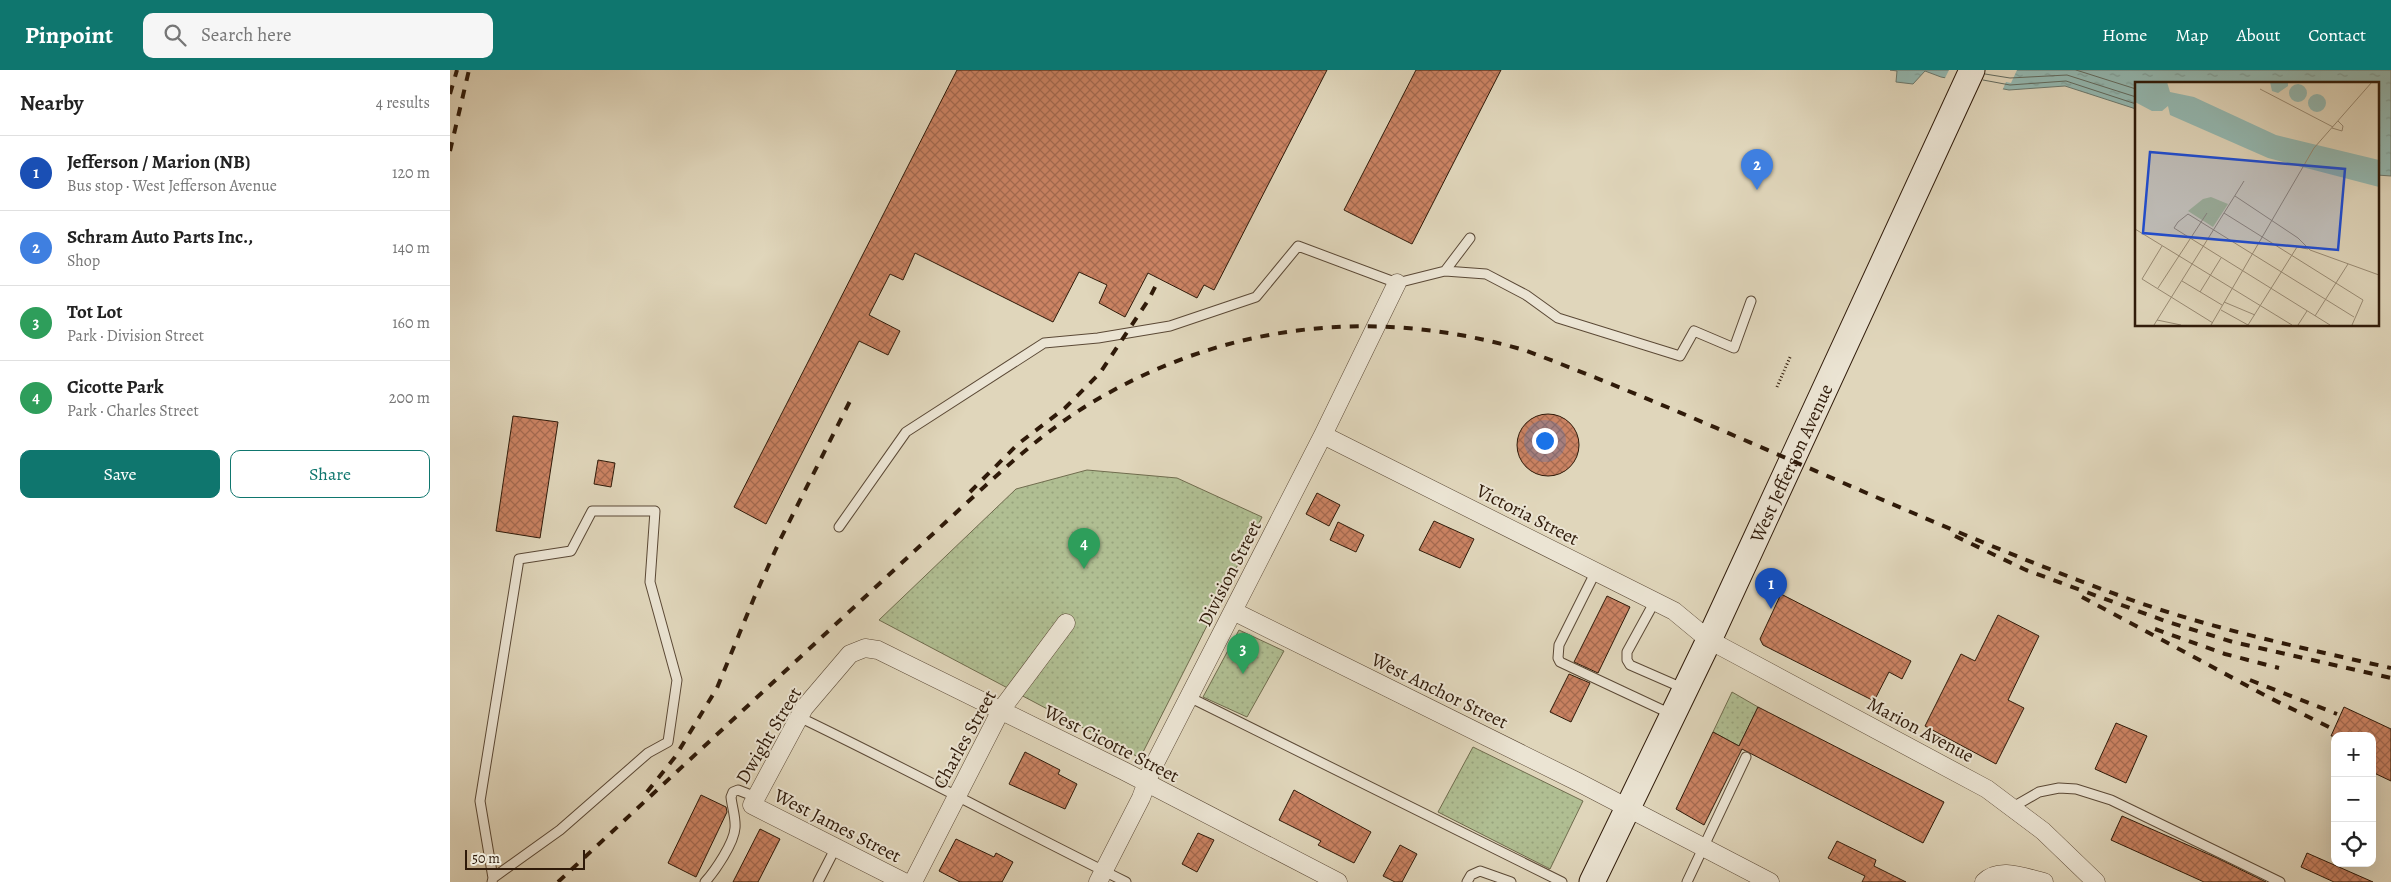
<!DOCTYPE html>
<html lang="en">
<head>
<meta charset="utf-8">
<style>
  :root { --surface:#fff; --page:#f6f6f6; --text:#222; --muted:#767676; --line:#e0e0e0; --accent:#0f766e }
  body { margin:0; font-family:Alegreya,serif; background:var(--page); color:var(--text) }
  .controls { position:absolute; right:15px; bottom:15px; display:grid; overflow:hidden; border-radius:10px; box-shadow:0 5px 20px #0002 }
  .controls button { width:45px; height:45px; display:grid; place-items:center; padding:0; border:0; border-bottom:1px solid var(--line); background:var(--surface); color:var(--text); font:25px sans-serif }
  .scale { position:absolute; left:15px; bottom:12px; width:120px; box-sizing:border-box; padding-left:5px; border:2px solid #2f1a09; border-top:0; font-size:14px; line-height:18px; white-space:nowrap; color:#2f1a09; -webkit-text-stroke:4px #ebe4d3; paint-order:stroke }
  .you { position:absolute; left:1094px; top:370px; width:18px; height:18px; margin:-12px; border:4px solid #fff; border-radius:50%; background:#1a73e8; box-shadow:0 0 0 8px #1a73e833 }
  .badge { display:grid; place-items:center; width:32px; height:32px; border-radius:50%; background:var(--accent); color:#fff; font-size:16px; font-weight:700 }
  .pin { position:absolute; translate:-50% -41px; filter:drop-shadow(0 1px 2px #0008) }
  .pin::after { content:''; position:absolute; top:26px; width:18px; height:15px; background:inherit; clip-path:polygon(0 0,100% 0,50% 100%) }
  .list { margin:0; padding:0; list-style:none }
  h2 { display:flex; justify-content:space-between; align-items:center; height:65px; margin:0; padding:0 20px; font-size:21px }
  h2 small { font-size:16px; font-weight:400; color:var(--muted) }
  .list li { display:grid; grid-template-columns:32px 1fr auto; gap:15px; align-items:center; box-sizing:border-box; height:75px; padding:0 20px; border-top:1px solid var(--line) }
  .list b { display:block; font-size:19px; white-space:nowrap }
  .list p { margin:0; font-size:16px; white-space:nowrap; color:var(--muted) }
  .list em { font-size:16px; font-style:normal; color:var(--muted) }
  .actions { display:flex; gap:10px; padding:15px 20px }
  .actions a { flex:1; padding:11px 0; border:1px solid var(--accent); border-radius:10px; text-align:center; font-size:18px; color:var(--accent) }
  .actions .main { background:var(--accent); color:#fff }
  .icon { flex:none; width:28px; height:28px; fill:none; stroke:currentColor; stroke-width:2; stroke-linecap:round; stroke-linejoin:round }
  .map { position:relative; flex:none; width:1941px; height:812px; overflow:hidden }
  header { display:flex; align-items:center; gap:30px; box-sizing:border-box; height:70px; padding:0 25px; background:var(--accent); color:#fff }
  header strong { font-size:24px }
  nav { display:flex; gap:28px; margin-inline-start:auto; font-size:18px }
  .search { width:350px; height:45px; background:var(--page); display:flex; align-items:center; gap:12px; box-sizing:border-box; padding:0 18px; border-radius:10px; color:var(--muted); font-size:19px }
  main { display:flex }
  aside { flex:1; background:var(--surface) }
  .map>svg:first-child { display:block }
</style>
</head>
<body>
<header>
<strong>Pinpoint</strong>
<div class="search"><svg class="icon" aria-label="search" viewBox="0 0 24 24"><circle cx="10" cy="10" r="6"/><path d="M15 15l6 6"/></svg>Search here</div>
<nav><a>Home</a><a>Map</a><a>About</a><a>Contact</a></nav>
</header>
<main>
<aside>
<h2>Nearby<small>4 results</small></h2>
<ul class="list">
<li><span class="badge" style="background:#1a4fb4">1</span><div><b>Jefferson / Marion (NB)</b><p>Bus stop · West Jefferson Avenue</p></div><em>120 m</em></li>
<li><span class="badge" style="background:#3f7fe0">2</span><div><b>Schram Auto Parts Inc.,</b><p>Shop</p></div><em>140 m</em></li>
<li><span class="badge" style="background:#2e9e5b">3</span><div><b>Tot Lot</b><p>Park · Division Street</p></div><em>160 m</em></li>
<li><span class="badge" style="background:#2e9e5b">4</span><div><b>Cicotte Park</b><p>Park · Charles Street</p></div><em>200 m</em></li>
</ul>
<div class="actions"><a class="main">Save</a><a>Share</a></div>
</aside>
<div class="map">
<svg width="1941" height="812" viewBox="0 0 1941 812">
  <defs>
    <pattern id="grass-dots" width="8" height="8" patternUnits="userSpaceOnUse" patternTransform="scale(1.25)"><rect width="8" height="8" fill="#b0be92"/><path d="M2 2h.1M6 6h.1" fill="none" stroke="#98a37d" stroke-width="1.8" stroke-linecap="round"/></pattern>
    <pattern id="water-ripples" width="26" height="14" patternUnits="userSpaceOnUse" patternTransform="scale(1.25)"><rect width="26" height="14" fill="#94b9b2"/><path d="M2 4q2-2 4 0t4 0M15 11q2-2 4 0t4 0" fill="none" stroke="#809e98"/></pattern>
    <pattern id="building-cross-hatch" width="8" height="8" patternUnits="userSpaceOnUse" patternTransform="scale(1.25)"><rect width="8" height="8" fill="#cb8363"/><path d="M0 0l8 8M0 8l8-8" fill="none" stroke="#a56a50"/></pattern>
  </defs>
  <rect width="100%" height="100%" fill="#e0d6bb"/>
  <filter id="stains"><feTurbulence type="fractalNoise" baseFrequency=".004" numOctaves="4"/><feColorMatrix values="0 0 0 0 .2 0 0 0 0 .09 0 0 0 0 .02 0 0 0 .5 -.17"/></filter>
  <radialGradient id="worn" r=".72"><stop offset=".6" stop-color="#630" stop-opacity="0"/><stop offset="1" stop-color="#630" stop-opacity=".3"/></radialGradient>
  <path fill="url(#grass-dots)" stroke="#706c4e" d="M637,400L727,408L812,447L690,688L429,550L566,419Z
    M789,560L834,581L797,647L753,627Z
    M1282,622L1308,637L1289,676L1263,662Z
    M1023,677L1133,731L1100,799L988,742Z"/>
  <path fill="url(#water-ripples)" stroke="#6c796e" d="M1440,0H1941V106L1927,105V14H1686V39L1615,16L1559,20L1491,7L1475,1L1463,14L1446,12L1447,1Z"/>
  <path fill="#e0d6bb" d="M1499,0H1567L1561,13L1556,12L1552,21L1494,10Z"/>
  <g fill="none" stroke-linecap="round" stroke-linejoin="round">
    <path stroke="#626a5e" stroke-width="1" d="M1626,0L1686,19
      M1535,4L1560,8L1617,5L1686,27
      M1533,10L1560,15L1616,11L1686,34"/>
  </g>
  <path fill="url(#building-cross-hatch)" stroke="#2f1a09" d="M507,0H877L764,220L754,215L747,228L698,203L675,247L649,233L657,215L629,202L603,252L465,183L453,210L440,204L419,245L450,261L438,285L409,271L316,454L284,437Z
    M966,0H1051L962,174L894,140Z
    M1067 375a31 31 0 1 1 62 0a31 31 0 1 1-62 0Z
    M63,346L108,352L90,468L46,461Z
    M148,390L165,393L161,417L144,414Z
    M867,423L890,435L879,456L856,444Z
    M984,451L1024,469L1010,498L969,480Z
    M888,452L914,465L906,482L880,470Z
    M1331,524L1461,591L1452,609L1439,602L1424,631L1313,575L1310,569Z
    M1157,526L1180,537L1148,603L1124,592Z
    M1548,545L1589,566L1558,630L1574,638L1546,694L1475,656L1511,584L1525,591Z
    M1119,604L1140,613L1121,652L1100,642Z
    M1308,637L1494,732L1473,773L1292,679L1254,755L1226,739L1263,662L1289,676Z
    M1894,637L1941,659V711L1922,702V666H1881Z
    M1666,653L1697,666L1676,713L1645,699Z
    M575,682L610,700L608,704L627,714L615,739L559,714Z
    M844,720L921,762L904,793L868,775L871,771L829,750Z
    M251,725L276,737L277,742L246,807L218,793Z
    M1672,746L1767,788L1816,812H1754L1661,770Z
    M310,759L330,769L308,812H283Z
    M748,763L764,770L747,802L732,794Z
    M506,769L544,787L546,783L563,792L552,812H510L489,801Z
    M1387,771L1426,790L1424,796L1456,812H1412L1415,806L1378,788Z
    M950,775L967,784L952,812H945L933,806Z
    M1857,783L1923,812H1884L1851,797Z"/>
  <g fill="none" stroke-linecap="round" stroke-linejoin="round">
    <defs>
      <path id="service" d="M995,201L1036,204L1076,225L1108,248L1230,286L1244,261L1284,278L1301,231
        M389,457L456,362L594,273L648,268L720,256L806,227L848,176L947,213L995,201L1020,168
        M1146,501L1109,575L1108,588L1110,592L1221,644
        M1205,531L1177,582V590L1180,595L1235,619
        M739,627L1112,812
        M349,647C459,700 567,758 676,812
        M1563,737L1589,722L1609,718L1626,719L1661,730L1830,812
        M42,812L43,808L110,760L198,683L218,672L227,610L200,512L205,441H142L121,481L69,489L30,731L43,808
        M255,812C265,801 284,773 285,758C286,748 282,737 281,727L283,722L288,720L306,727
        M368,812L386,777
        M1017,812L1021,805L1030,801L1061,812
        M1237,812L1296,687"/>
      <path id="minor" d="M873,365L1224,541L1259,570L1537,719L1593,761L1646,812
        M783,541L1128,712L1320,812
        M454,812L302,735L354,638L400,584L415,578L428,580L674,701L888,812
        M463,812L551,640L616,553
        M648,812L691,728L701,701L873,365L947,213
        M1534,812C1550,796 1575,808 1594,812"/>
      <g id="secondary">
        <path id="s1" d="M1142,812L1259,570L1522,0"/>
      </g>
    </defs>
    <use href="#service" stroke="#5b4936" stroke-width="11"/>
    <use href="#minor" stroke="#5b4936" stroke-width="19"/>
    <use href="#secondary" stroke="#2f1a09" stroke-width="27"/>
    <path stroke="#2f1a09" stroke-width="3" stroke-dasharray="1 2.5" stroke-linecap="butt" d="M1327,317L1341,285"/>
    <use href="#service" stroke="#ebe4d3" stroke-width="9"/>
    <use href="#minor" stroke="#ebe4d3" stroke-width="18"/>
    <use href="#secondary" stroke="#ebe4d3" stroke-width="25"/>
    <path stroke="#2f1a09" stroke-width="4" stroke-dasharray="9 9" stroke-linecap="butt" d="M0,24L7,0
      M0,81L19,0
      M520,422L568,374L615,338L650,303L699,229L709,209
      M1505,466L1576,500L1718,552L1783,572L1941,608
      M1632,527L1822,629L1881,658
      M1705,559L1775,584L1829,598
      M1800,610L1887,644
      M197,722L225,687L267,618L304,528L330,470L401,329
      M108,812L499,449C542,410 584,369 633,338C769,253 924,235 1077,281C1284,359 1482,459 1690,533C1772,561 1857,579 1941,598"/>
  </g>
  <g text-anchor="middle" stroke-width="4" stroke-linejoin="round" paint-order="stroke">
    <g font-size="19" fill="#2f1a09" stroke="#ebe4d3">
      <text dy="7" stroke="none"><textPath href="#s1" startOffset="464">West Jefferson Avenue</textPath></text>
      <text transform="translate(1078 444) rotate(27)" y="7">Victoria Street</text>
      <text transform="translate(779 503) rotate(-63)" y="7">Division Street</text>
      <text transform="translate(990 620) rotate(26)" y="7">West Anchor Street</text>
      <text transform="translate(1471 659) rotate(28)" y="7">Marion Avenue</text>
      <text transform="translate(318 665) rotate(-59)" y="7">Dwight Street</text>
      <text transform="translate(514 669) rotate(-61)" y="7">Charles Street</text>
      <text transform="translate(662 673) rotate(27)" y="7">West Cicotte Street</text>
      <text transform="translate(388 755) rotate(27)" y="7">West James Street</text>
    </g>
  </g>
  <g transform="translate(1685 12)">
    <rect width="244" height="244" fill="#e0d6bb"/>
    <path d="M76,115L93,122L78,145L53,129L68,117Z" fill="#b0be92"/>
    <path d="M0,0H32L35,10L59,15L141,53L244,78V105L133,76L35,33L33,24L27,29H17L0,20ZM135,0H153V4L143,11L137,9ZM154 11a9 9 0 1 1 18 0a9 9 0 1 1-18 0ZM173 21a9 9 0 1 1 18 0a9 9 0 1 1-18 0Z" fill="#94b9b2"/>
    <path fill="none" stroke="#998b74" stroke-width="1" d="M125,7L198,45M197,46L207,49L208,44L203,39M100,114L163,156L175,168L244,193M89,131L228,218L217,243M0,147L157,243M27,164L7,197L78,241M47,199L87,223M23,206L72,131M65,210L86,176M89,220L120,233M86,228L113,243M180,234L213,182M22,238L46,243M19,243L109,99M76,243L179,66L237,0M113,243L162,165L173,167M163,243L172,229M195,243L39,146L43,140L53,132L219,235"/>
    <path fill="#1d4ed8" fill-opacity="0.15" stroke="#1d4ed8" stroke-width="2.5" d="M15,70L210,87L203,168L8,151Z"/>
    <rect width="244" height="244" fill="none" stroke="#2f1a09" stroke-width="2.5"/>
  </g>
  <rect width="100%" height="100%" filter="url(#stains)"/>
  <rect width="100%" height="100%" fill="url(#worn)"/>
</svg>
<div class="controls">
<button>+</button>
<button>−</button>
<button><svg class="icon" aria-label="locate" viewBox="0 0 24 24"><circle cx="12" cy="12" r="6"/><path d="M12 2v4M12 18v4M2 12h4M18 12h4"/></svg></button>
</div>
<div class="scale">50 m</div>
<div class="you"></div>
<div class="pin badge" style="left:1321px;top:539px;background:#1a4fb4">1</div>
<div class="pin badge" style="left:1307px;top:120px;background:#3f7fe0">2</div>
<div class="pin badge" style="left:793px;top:604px;background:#2e9e5b">3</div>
<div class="pin badge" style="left:634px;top:499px;background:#2e9e5b">4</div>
</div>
</main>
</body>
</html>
